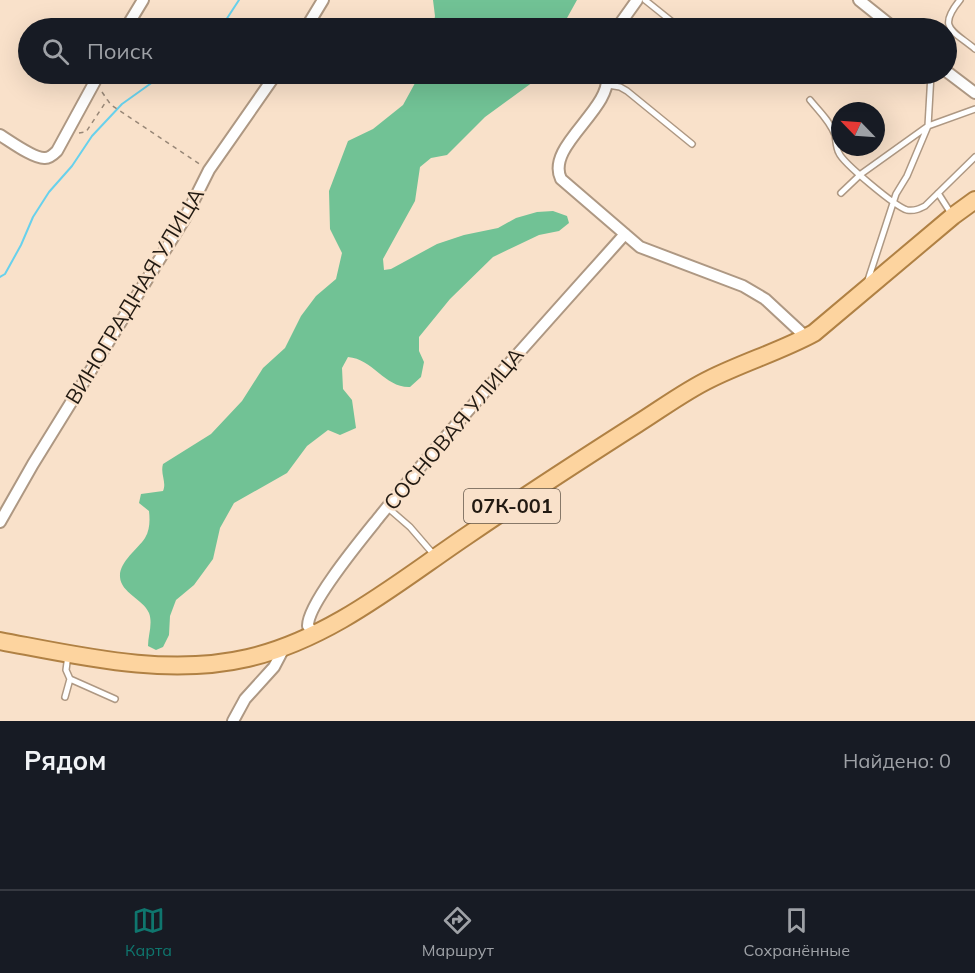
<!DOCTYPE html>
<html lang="ru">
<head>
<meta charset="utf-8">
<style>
  :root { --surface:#171b24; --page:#20242c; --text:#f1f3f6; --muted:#9ea1a6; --line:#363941; --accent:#0f766e }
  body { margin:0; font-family:Mulish,sans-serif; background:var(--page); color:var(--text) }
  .compass { position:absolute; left:831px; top:102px; width:54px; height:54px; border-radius:50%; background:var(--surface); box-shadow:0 6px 24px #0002; rotate:295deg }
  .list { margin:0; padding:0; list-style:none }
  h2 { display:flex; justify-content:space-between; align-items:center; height:78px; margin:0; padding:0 24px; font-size:26px }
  h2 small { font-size:20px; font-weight:400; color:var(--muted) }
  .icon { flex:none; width:33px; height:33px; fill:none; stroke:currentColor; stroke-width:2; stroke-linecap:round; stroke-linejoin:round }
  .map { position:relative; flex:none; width:975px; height:721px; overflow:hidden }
  .search { position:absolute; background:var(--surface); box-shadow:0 6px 24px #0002; left:18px; right:18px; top:18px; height:66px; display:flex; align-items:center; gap:15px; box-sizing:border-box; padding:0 21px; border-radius:33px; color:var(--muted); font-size:22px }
  .sheet { height:168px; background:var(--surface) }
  nav { display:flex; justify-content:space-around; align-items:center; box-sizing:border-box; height:84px; border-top:2px solid var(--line); background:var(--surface); font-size:16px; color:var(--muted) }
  nav a { display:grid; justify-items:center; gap:3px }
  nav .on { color:var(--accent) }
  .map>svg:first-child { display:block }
</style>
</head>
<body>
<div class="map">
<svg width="975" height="721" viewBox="0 0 975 721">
  <rect width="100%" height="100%" fill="#f9e1ca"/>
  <path fill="#71c295" d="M433,0H577L567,18L565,28H433L435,16Z
    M420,74H540L533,82L485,117L447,155L431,158L420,167L415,201L383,259L384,270L391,269L437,244L464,235L498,228L516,218L537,212L553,211L567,216L569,223L559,231L539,235L493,257L450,299L419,337V351L424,362L421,377L410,387C385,388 373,359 348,357L342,368L343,389L352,400L356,428L340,435L328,430L307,446L287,473L234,503L220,528L213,559L194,585L176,600L170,616L169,635L163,647L156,650L148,646C148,635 153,624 149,613C143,599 121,593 120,577C119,562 137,550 145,538C150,530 150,520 149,511L139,503L141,494L163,491C167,482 160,474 163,464L211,434L242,401L263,368L285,348L301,316L316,296L336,279L342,253L330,229L329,191L348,141L373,129L403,105Z"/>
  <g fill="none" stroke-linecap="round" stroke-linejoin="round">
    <path stroke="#68d1ec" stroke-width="2" d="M218,28L224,23L239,0
      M0,277L5,274L21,245L33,217L49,192L72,166L92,136L122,104L164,74"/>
    <defs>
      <path id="lane" d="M645,0L680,28
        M960,0C937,28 952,30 975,49
        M608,85L620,87L627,91L692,144
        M810,100C819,111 830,121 835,135C836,140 836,148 839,153C843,163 896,207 907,210C915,211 919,209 925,206L975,157
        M841,193L861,174L928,126L931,74
        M938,193L952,215
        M868,280L896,194L907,176L928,126L975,109
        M387,507L410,527L435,556
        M70,679L115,699
        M65,697L70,679L66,670L68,655"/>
      <path id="street" d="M859,0L894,28
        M126,28L143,0
        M306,28L323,0
        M617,28L637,0
        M946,71L975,93
        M607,74C613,109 545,146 561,179L640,247L743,286L765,299L806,337
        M0,135C10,141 34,159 45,158C50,158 54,154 57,151L99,74
        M0,522L33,464L185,218L209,170L276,74
        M315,634L308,626C307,604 364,536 380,516C458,419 542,327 625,234
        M233,721L245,699L274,667L284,648"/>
      <path id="primary" d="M0,641C80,656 167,677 248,658C330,639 397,583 465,537C522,498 579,461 637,424C661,409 685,391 710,379C744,362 781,351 814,333L953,216L975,200"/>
    </defs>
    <use href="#lane" stroke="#ae9883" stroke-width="8"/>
    <use href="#street" stroke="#ae9883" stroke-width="14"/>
    <use href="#primary" stroke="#b08144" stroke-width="20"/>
    <path stroke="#988777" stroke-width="1.5" stroke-dasharray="4.5 4.5" stroke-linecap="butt" d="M102,92L111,105L201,165
      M79,133L86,132L107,100"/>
    <use href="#lane" stroke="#fff" stroke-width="5"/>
    <use href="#street" stroke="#fff" stroke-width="10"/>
    <use href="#primary" stroke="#fdd49f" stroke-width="16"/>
  </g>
  <g text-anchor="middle" stroke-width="5" stroke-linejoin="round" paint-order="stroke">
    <rect fill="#f9e1ca" stroke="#625649" stroke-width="1.5" x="464" y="489" width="96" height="34" rx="4.5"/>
    <g font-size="20" font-weight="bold" fill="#221a12">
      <text x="512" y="513">07К-001</text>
    </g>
    <g font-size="21" fill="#221a12" stroke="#f9e1ca">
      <text transform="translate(135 296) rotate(-59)" y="7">ВИНОГРАДНАЯ УЛИЦА</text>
      <text transform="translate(454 429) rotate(-50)" y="7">СОСНОВАЯ УЛИЦА</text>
    </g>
  </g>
</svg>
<svg class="compass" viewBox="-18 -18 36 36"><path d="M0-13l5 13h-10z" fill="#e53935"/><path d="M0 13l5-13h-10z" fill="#9ea1a6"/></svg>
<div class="search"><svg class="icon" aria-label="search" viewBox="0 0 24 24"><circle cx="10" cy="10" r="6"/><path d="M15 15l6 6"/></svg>Поиск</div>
</div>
<section class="sheet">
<h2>Рядом<small>Найдено: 0</small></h2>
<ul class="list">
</ul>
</section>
<nav>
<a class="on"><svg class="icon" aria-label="map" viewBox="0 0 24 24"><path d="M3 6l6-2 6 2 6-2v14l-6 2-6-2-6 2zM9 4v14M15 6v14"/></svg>Карта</a>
<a><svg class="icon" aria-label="directions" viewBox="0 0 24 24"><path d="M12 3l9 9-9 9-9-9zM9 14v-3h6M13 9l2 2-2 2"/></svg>Маршрут</a>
<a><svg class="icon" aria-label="saved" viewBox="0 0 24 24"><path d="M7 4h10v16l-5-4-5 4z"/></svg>Сохранённые</a>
</nav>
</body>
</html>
